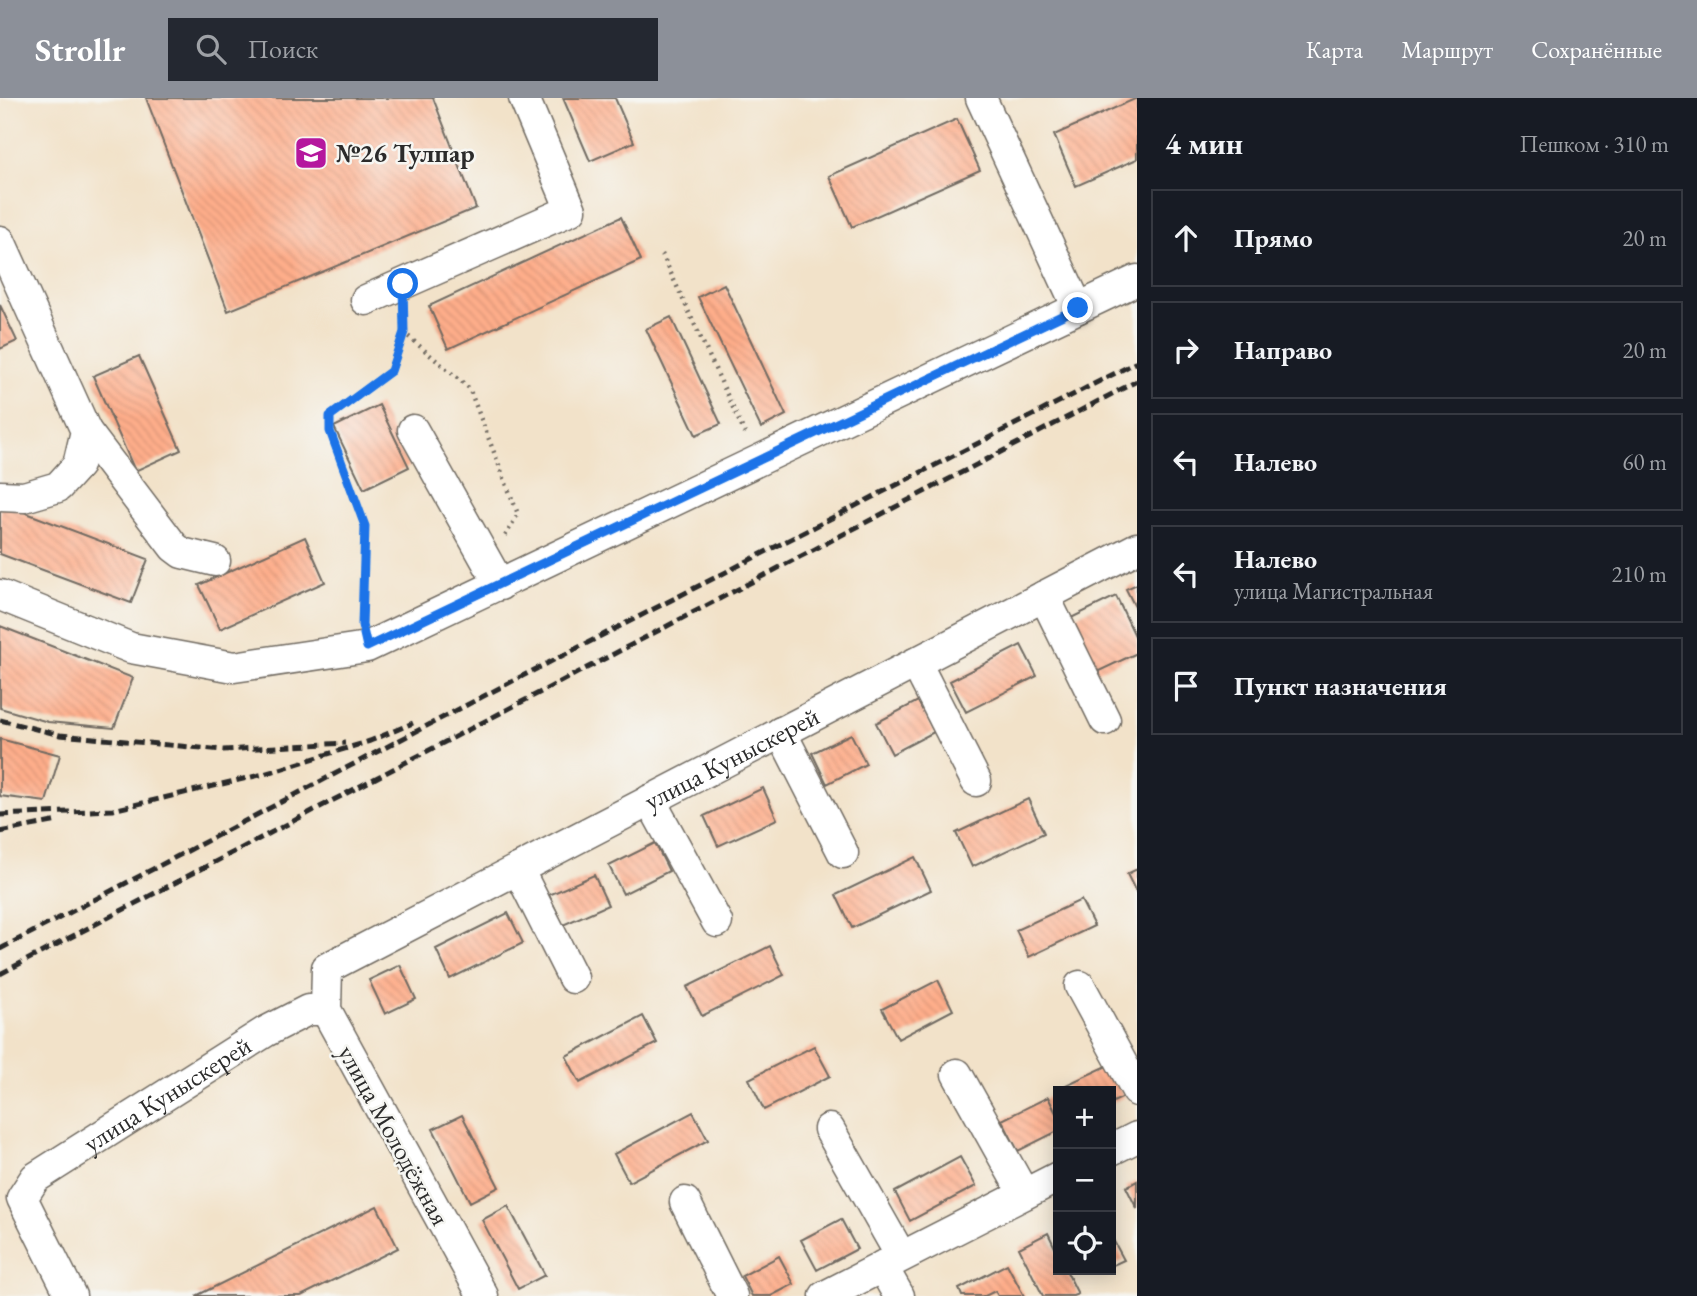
<!DOCTYPE html>
<html lang="ru">
<head>
<meta charset="utf-8">
<style>
  :root { --surface:#171b24; --page:#242831; --text:#f1f3f6; --muted:#9ea1a6; --line:#363941; --accent:#8c9099 }
  body { margin:0; font-family:"EB Garamond",serif; background:var(--page); color:var(--text) }
  .controls { position:absolute; right:21px; bottom:21px; display:grid; overflow:hidden; border-radius:0px; box-shadow:0 4px 18px #0003 }
  .controls button { width:63px; height:63px; display:grid; place-items:center; padding:0; border:0; border-bottom:2px solid var(--line); background:var(--surface); color:var(--text); font:35px sans-serif }
  .stop { position:absolute; width:21px; height:21px; margin:-16px; border:5px solid #1a73e8; border-radius:50%; background:#fff }
  .stop.end { background:#1a73e8; border-color:#fff; box-shadow:0 2px 7px #0008 }
  .list { margin:0; padding:0; list-style:none }
  h2 { display:flex; justify-content:space-between; align-items:center; height:91px; margin:0; padding:0 28px; font-size:30px }
  h2 small { font-size:23px; font-weight:400; color:var(--muted) }
  .list li { display:grid; grid-template-columns:46px 1fr auto; gap:21px; align-items:center; box-sizing:border-box; height:98px; margin:0 14px 14px; padding:0 14px; border:2px solid var(--line); border-radius:0px }
  .list b { display:block; font-size:26px; white-space:nowrap }
  .list p { margin:0; font-size:23px; white-space:nowrap; color:var(--muted) }
  .list em { font-size:23px; font-style:normal; color:var(--muted) }
  .icon { flex:none; width:38px; height:38px; fill:none; stroke:currentColor; stroke-width:2; stroke-linecap:round; stroke-linejoin:round }
  .map { position:relative; flex:none; width:1137px; height:1198px; overflow:hidden }
  header { display:flex; align-items:center; gap:42px; box-sizing:border-box; height:98px; padding:0 35px; background:var(--accent); color:#fff }
  header strong { font-size:33px }
  nav { display:flex; gap:38px; margin-inline-start:auto; font-size:24px }
  .search { width:490px; height:63px; background:var(--page); display:flex; align-items:center; gap:18px; box-sizing:border-box; padding:0 24px; border-radius:0px; color:var(--muted); font-size:26px }
  main { display:flex }
  aside { flex:1; background:var(--surface) }
  .map>svg:first-child { display:block }
</style>
</head>
<body>
<header>
<strong>Strollr</strong>
<div class="search"><svg class="icon" aria-label="search" viewBox="0 0 24 24"><circle cx="10" cy="10" r="6"/><path d="M15 15l6 6"/></svg>Поиск</div>
<nav><a>Карта</a><a>Маршрут</a><a>Сохранённые</a></nav>
</header>
<main>
<div class="map">
<svg width="1137" height="1198" viewBox="0 0 1137 1198">
  <defs>
    <pattern id="building-back-hatch" width="6" height="6" patternUnits="userSpaceOnUse" patternTransform="scale(1.75)"><rect width="6" height="6" fill="#fead8a"/><path d="M-1 5l2 2M0 0l6 6M5-1l2 2" fill="none" stroke="#da9577"/></pattern>
  </defs>
  <rect width="100%" height="100%" fill="#f6f6f2"/>
  <filter id="ink" filterUnits="userSpaceOnUse"><feTurbulence type="fractalNoise" baseFrequency=".0143" numOctaves="2"/><feDisplacementMap in="SourceGraphic" scale="14" xChannelSelector="R" yChannelSelector="G"/><feConvolveMatrix kernelMatrix="1 2 1 2 8 2 1 2 1" color-interpolation-filters="sRGB"/></filter>
  <filter id="wash" filterUnits="userSpaceOnUse"><feTurbulence type="fractalNoise" baseFrequency=".00686" numOctaves="4" result="noise"/><feDisplacementMap in="SourceGraphic" scale="28" xChannelSelector="R" yChannelSelector="G"/><feGaussianBlur stdDeviation="1.57" result="paint"/><feColorMatrix in="noise" values="0 0 0 0 0 0 0 0 0 0 0 0 0 0 0 0 0 1.4 0 .05"/><feComposite in="paint" operator="in"/></filter>
  <g filter="url(#wash)">
    <rect width="100%" height="100%" fill="#f2e2c9"/>
    <g id="blocks">
      <path fill="url(#building-back-hatch)" d="M146,0H433L476,110L228,213Z
        M563,0H615L634,44L590,63Z
        M1137,0V61L1076,88L1054,37Z
        M957,21L980,72L852,129L829,78Z
        M621,119L641,162L448,251L429,208Z
        M724,186L786,317L761,330L698,199Z
        M0,207L17,243L0,251Z
        M671,219L721,326L696,337L646,231Z
        M139,258L181,352L135,373L93,278Z
        M379,307L409,369L364,391L334,329Z
        M0,405L148,461L131,505L0,456Z
        M305,439L325,484L220,531L199,487Z
        M1137,486V513L1126,491Z
        M1116,498L1137,542V555L1097,574L1071,520Z
        M0,528L133,580L114,630L48,624L0,610Z
        M1021,547L1037,578L966,614L950,583Z
        M918,603L934,634L892,656L876,625Z
        M851,636L866,666L827,686L812,655Z
        M0,641L60,657L46,704L0,698Z
        M763,690L777,721L718,748L704,718Z
        M1028,701L1044,735L972,769L956,735Z
        M655,745L669,773L623,796L609,768Z
        M915,759L931,792L852,830L836,797Z
        M1137,771V796L1127,776Z
        M594,777L608,807L563,827L549,797Z
        M1081,802L1094,828L1029,859L1016,832Z
        M508,815L523,845L450,881L436,851Z
        M770,848L784,877L702,918L687,889Z
        M400,867L416,901L385,916L369,882Z
        M938,882L953,912L898,941L882,911Z
        M643,918L657,945L580,985L566,958Z
        M814,948L830,978L764,1012L749,981Z
        M1109,967L1124,999L1111,1005V993H1069L1066,987Z
        M1048,999L1058,1019V1033L1018,1053L1002,1022Z
        M693,1014L708,1042L629,1084L614,1056Z
        M462,1017L499,1089L470,1104L433,1031Z
        M960,1059L976,1088L910,1123L895,1094Z
        M1137,1083V1111L1126,1089Z
        M377,1108L398,1150L301,1198H196Z
        M508,1108L545,1177L518,1191L482,1122Z
        M841,1121L857,1151L817,1172L801,1142Z
        M1048,1135L1058,1156V1172H1066L1078,1196L1073,1198H1043L1019,1150Z
        M1111,1138L1124,1162L1111,1168Z
        M779,1158L794,1186L771,1198H752L742,1178Z
        M1007,1166L1024,1198H998L995,1193L985,1198H962L959,1191Z"/>
    </g>
  </g>
  <g filter="url(#ink)">
    <use href="#blocks" fill-opacity="0" stroke="#716b62" stroke-width="2"/>
    <g fill="none" stroke-linecap="round" stroke-linejoin="round">
      <defs>
        <g id="minor">
          <path d="M981,0L1078,210"/>
          <path d="M0,143L86,333L78,367L58,389L24,399L0,398"/>
          <path d="M366,202L571,112L524,0"/>
          <path d="M413,332L500,487"/>
          <path d="M86,333L174,449L182,455L215,463"/>
          <path d="M0,497L131,550L234,569L367,549L1137,182"/>
          <path d="M1044,498L1105,622"/>
          <path d="M916,565L976,683"/>
          <path d="M781,634L843,755"/>
          <path d="M650,702L717,824"/>
          <path d="M518,771L573,880"/>
          <path d="M1080,888L1137,993"/>
          <path d="M957,976L1024,1096"/>
          <path d="M829,1031L901,1158"/>
          <path d="M1111,1052L1137,1039"/>
          <path d="M685,1104L732,1198"/>
          <path d="M882,1168L899,1198"/>
          <path id="s1" d="M71,1198L22,1100L35,1080L265,934L308,912H326"/>
          <path id="s2" d="M483,1198L326,912L327,870L1137,450"/>
          <path d="M825,1198L1058,1079"/>
        </g>
      </defs>
      <use href="#minor" stroke="#716b62" stroke-width="33"/>
      <path stroke="#716b62" stroke-width="4.5" stroke-dasharray="2 5" stroke-linecap="butt" d="M662,156L747,340
        M403,234L469,290L518,416L504,440
        M362,524L365,428L330,333V318L391,273L403,234V212"/>
      <use href="#minor" stroke="#fff" stroke-width="30"/>
      <path stroke="#2b2b2b" stroke-width="5" stroke-dasharray="10 5" stroke-linecap="butt" d="M0,622L60,637L223,652L345,645
        M0,717L113,712L264,676L370,643L413,625
        M0,734L58,723
        M0,851L503,588L1137,264
        M0,876L1137,283"/>
    </g>
  </g>
  <g fill="none" stroke-linecap="round" stroke-linejoin="round" filter="url(#ink)">
    <path stroke="#1a73e8" stroke-width="9" d="M403,186L404,234L391,273L330,318V333L365,428L362,527L367,549L1078,210"/>
  </g>
  <defs>
    <symbol id="school-square" viewBox="-11 -11 22 22"><rect x="-9" y="-9" width="18" height="18" rx="4" fill="#b5179e" stroke="#f6f6f2"/><path d="M0-5L7-2L0 1L-7-2ZM-4 1L0 2.5L4 1V4Q0 6-4 4Z" fill="#fff"/></symbol>
  </defs>
  <g fill-rule="evenodd">
    <use href="#school-square" x="292" y="36" width="38" height="38"/>
  </g>
  <g text-anchor="middle" stroke-width="5" stroke-linejoin="round" paint-order="stroke">
    <g font-size="26" font-weight="bold" fill="#2b2b2b" stroke="#f6f6f2" text-anchor="start">
      <text x="336" y="64">№26 Тулпар</text>
    </g>
    <g font-size="26" fill="#2b2b2b" stroke="#f6f6f2">
      <text dy="9" stroke="none"><textPath href="#s2" startOffset="824">улица Куныскерей</textPath></text>
      <text dy="9" stroke="none"><textPath href="#s1" startOffset="290">улица Куныскерей</textPath></text>
      <text transform="translate(394 1037) rotate(61)" y="9">улица Молодёжная</text>
    </g>
  </g>
</svg>
<div class="controls">
<button>+</button>
<button>−</button>
<button><svg class="icon" aria-label="locate" viewBox="0 0 24 24"><circle cx="12" cy="12" r="6"/><path d="M12 2v4M12 18v4M2 12h4M18 12h4"/></svg></button>
</div>
<div class="stop" style="left:403px;top:186px"></div>
<div class="stop end" style="left:1078px;top:210px"></div>
</div>
<aside>
<h2>4 мин<small>Пешком · 310 m</small></h2>
<ul class="list">
<li><svg class="icon" aria-label="ahead" viewBox="0 0 24 24"><path d="M12 20V5M6 11l6-6 6 6"/></svg><div><b>Прямо</b></div><em>20 m</em></li>
<li><svg class="icon" aria-label="right" viewBox="0 0 24 24"><path d="M7 20v-9h11M14 6l5 5-5 5"/></svg><div><b>Направо</b></div><em>20 m</em></li>
<li><svg class="icon" aria-label="left" viewBox="0 0 24 24"><path d="M17 20v-9H6M10 6l-5 5 5 5"/></svg><div><b>Налево</b></div><em>60 m</em></li>
<li><svg class="icon" aria-label="left" viewBox="0 0 24 24"><path d="M17 20v-9H6M10 6l-5 5 5 5"/></svg><div><b>Налево</b><p>улица Магистральная</p></div><em>210 m</em></li>
<li><svg class="icon" aria-label="arrive" viewBox="0 0 24 24"><path d="M6 21V4h12l-3 4 3 4H6"/></svg><div><b>Пункт назначения</b></div></li>
</ul>
</aside>
</main>
</body>
</html>
